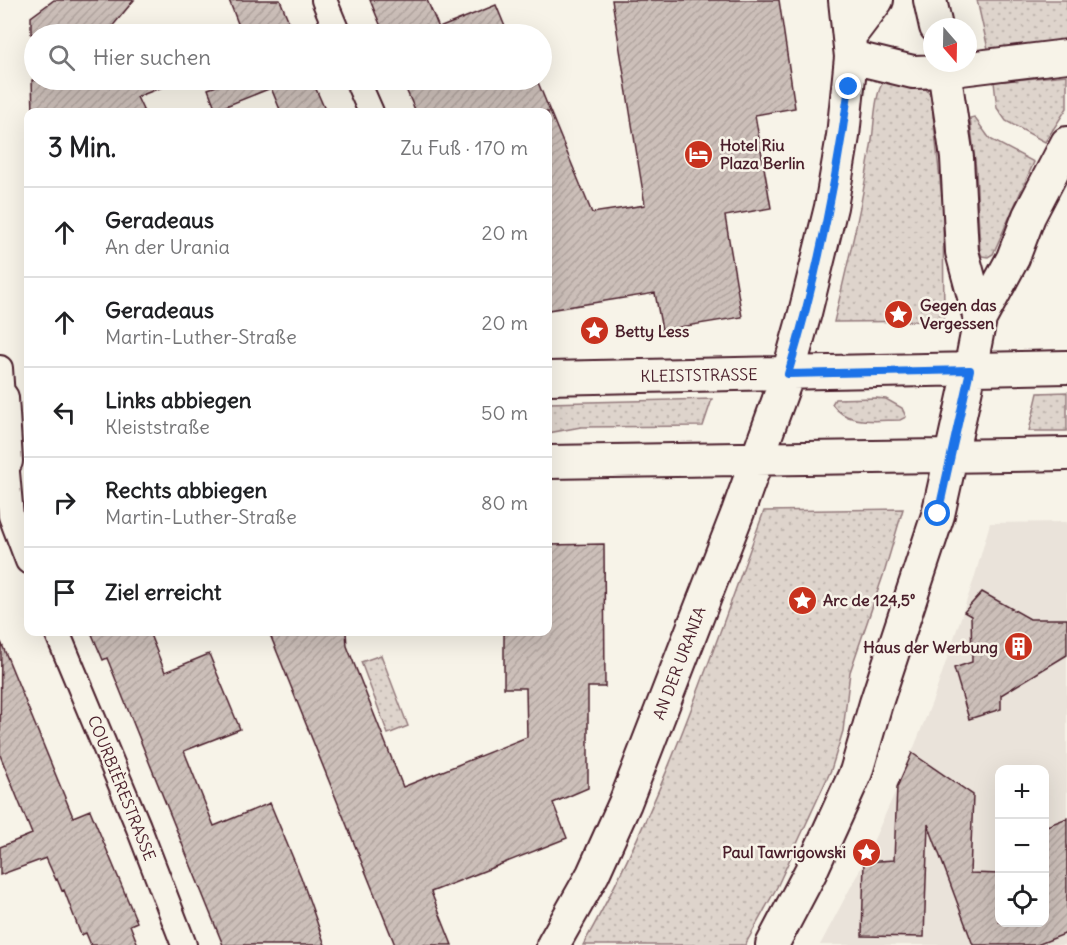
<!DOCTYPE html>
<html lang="de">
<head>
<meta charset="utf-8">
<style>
  :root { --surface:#fff; --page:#f2f2f2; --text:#202124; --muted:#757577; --line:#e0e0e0 }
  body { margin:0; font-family:Delius,sans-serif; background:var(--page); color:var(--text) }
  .controls { position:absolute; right:18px; bottom:18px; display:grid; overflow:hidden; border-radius:12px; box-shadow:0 6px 24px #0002 }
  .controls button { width:54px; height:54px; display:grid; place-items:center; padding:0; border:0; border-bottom:2px solid var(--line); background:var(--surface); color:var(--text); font:30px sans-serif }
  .compass { position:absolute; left:923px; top:18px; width:54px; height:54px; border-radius:50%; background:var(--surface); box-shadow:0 6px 24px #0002; rotate:160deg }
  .stop { position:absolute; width:18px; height:18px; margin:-14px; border:4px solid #1a73e8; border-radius:50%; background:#fff }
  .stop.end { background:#1a73e8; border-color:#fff; box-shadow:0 2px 6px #0008 }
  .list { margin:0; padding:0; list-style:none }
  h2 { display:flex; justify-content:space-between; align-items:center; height:78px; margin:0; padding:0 24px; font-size:26px }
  h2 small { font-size:20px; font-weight:400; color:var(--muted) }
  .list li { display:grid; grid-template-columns:39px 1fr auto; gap:18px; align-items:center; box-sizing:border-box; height:90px; padding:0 24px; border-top:2px solid var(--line) }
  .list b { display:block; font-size:22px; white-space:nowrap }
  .list p { margin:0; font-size:20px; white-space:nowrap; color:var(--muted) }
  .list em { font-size:20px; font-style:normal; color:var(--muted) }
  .icon { flex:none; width:33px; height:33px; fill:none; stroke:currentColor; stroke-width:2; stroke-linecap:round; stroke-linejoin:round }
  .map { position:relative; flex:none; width:1067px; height:945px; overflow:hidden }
  .search { position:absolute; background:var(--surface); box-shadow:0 6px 24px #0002; left:24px; top:24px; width:528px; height:66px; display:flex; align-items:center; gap:15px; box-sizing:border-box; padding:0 21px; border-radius:33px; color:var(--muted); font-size:22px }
  .panel { position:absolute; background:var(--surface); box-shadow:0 6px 24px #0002; left:24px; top:108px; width:528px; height:528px; border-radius:12px }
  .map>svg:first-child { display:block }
</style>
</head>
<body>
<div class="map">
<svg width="1067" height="945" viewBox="0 0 1067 945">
  <defs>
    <pattern id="grass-dots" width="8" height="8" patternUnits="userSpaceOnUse" patternTransform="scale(1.5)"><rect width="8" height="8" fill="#ded4cc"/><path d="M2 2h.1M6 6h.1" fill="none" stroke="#c0b6af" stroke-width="1.8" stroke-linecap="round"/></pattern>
    <pattern id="building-hatch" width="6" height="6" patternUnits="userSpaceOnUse" patternTransform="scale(1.5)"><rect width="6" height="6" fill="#ccbfb9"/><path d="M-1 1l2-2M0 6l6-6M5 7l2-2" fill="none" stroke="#b1a49f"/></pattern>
  </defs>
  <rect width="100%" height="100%" fill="#f7f3e8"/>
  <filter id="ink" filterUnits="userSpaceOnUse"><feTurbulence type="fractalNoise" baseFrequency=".0167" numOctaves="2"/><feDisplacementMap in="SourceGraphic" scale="12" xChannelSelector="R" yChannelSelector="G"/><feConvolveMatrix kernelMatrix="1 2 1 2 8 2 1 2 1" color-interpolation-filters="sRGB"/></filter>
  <g filter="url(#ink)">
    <path fill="#eae3da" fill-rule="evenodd" d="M1067,522V945H820L864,862L905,770L934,697L974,579L990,523ZM1000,770H1044V922H1000Z"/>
    <path fill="url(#grass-dots)" stroke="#947a7c" stroke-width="1.5" d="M977,0H1067V41L988,49Z
      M1067,75V108L1045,142L1006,121L997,108L994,82Z
      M884,82L904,87L926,89L931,96L943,208L944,321L834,322C848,262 863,201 872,140C874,127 875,89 884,82Z
      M974,117L990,139L1034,162L993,254L988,257L982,256L980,251L976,170L970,118Z
      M1067,392V431H1029L1038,393Z
      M876,398L886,399L902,408L906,417L900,420C876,420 847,426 832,404L835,399Z
      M712,399L703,426L581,427L548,433V403Z
      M903,509L885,570L850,672L843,731L831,770L777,887L745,945H583C661,808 710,658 764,511Z
      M381,655L408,726L388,734L361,662Z"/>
    <path fill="url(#building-hatch)" stroke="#4a1f2b" stroke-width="1.5" d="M54,0H134L106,34H31V17Z
      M229,0H280L294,34H242Z
      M370,0H427L439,28L496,5L508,34H384Z
      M612,0H779L795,108L755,115L771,208L725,216L742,317L662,330L655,293L548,310V112H416L402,80H537L592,213L645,205Z
      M32,80H178V81L137,97L144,112H33Z
      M233,80H312L326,112H281L271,88L216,110L208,89Z
      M604,544L605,687H588V788L553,803L567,838L431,892L452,945H395L269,632H346L347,646L403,787L527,737L526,688H504V632H548V545Z
      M982,592L1030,619H1067V655L1001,695V709L969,719L954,668L972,662L971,616L964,612Z
      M91,632H149L165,672L209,654L240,729L184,751L214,826L270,803L301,877L325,945H223L107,658L103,660Z
      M1,642L73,817L90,810L137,922L130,925L138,945H91L86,933L81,935L64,890L62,891L57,879L56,880L46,858L0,875V847L32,834L0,755Z
      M912,753L973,795L970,873L999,874V922H1044V827L1067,818V933L1037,945H973L928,824L924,937L862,936L864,862L894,860L897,787Z"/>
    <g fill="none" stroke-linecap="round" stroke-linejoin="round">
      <defs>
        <path id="minor" d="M324,0L338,34
          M357,80L371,112
          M0,368L2,398
          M6,461L11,516L28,561
          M57,632L138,826L184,945"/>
        <path id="major" d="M930,0L936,27
          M849,37L877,0
          M851,57L913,72L945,71L1067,56
          M980,319L1013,258L1029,216L1067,143
          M548,378L1067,367
          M2,398L6,461
          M548,462L1067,454
          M553,945L593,874L625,803L738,512L788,374L805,313L831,207L843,136L851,57L845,0
          M772,945L811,871L856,772L876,703L938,515L970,370L980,319L962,252L957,158L943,63"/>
      </defs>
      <use href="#minor" stroke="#4a1f2b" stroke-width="28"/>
      <use href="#major" stroke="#4a1f2b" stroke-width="36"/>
      <use href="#minor" stroke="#f7f3e8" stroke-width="24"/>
      <use href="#major" stroke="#f7f3e8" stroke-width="32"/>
    </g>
  </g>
  <g fill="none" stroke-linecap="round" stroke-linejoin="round" filter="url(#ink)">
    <path stroke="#1a73e8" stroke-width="8" d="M849,87C836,184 816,280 788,374L970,370L938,514"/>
  </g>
  <defs>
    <symbol id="hotel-disc" viewBox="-11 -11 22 22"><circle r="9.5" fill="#c8321e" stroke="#f7f3e8"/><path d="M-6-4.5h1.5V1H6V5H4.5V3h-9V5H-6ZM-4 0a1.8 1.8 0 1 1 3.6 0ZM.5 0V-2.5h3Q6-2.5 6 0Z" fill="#fff"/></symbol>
    <symbol id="sight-disc" viewBox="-11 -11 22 22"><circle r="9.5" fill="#c8321e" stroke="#f7f3e8"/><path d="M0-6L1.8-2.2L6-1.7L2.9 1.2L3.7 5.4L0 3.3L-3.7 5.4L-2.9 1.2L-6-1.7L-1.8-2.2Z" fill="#fff"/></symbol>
    <symbol id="building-disc" viewBox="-11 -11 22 22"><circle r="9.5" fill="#c8321e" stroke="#f7f3e8"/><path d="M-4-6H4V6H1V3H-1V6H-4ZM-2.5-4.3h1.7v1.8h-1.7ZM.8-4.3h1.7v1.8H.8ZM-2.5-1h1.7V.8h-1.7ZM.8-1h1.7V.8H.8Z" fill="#fff"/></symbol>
  </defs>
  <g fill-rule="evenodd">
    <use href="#hotel-disc" x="682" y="138" width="33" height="33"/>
    <use href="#sight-disc" x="882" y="298" width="33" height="33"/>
    <use href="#sight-disc" x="578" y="314" width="33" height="33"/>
    <use href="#sight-disc" x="786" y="584" width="33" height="33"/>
    <use href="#building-disc" x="1002" y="630" width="33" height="33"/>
    <use href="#sight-disc" x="850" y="836" width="33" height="33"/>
  </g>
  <g text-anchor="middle" stroke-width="5" stroke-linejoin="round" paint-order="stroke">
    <g font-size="16" font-weight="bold" fill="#4a1f2b" stroke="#f7f3e8" text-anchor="start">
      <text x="720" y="151">Hotel Riu<tspan x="720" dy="18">Plaza Berlin</tspan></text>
      <text x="920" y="311">Gegen das<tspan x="920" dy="18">Vergessen</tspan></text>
      <text x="615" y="337">Betty Less</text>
      <text x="823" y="606">Arc de 124,5°</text>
      <text x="998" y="653" text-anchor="end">Haus der Werbung</text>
      <text x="846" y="858" text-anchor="end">Paul Tawrigowski</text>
    </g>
    <g font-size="16" fill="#4a1f2b" stroke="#f7f3e8">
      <text transform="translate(699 375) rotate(-1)" y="6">KLEISTSTRASSE</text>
      <text transform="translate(679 663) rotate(-69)" y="6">AN DER URANIA</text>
      <text transform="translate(122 788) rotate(68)" y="6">COURBIÈRESTRASSE</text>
    </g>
  </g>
</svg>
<div class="controls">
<button>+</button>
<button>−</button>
<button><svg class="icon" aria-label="locate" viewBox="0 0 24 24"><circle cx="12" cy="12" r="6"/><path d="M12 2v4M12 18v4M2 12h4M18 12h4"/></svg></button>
</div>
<svg class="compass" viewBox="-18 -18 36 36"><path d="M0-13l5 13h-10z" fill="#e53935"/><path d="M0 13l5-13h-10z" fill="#757577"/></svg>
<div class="stop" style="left:938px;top:514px"></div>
<div class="stop end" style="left:849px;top:87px"></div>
<div class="search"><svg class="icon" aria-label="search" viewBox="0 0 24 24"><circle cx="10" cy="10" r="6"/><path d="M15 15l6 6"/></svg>Hier suchen</div>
<section class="panel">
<h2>3 Min.<small>Zu Fuß · 170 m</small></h2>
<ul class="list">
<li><svg class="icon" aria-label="ahead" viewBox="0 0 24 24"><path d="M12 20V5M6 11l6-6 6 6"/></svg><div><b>Geradeaus</b><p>An der Urania</p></div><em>20 m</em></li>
<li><svg class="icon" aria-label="ahead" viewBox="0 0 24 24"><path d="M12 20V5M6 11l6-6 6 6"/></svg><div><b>Geradeaus</b><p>Martin-Luther-Straße</p></div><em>20 m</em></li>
<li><svg class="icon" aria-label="left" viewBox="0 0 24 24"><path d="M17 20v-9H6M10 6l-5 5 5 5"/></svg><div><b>Links abbiegen</b><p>Kleiststraße</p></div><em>50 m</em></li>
<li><svg class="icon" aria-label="right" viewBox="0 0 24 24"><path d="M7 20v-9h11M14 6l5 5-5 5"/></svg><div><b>Rechts abbiegen</b><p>Martin-Luther-Straße</p></div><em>80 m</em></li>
<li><svg class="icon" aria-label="arrive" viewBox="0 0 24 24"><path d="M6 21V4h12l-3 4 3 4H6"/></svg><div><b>Ziel erreicht</b></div></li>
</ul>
</section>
</div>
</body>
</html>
